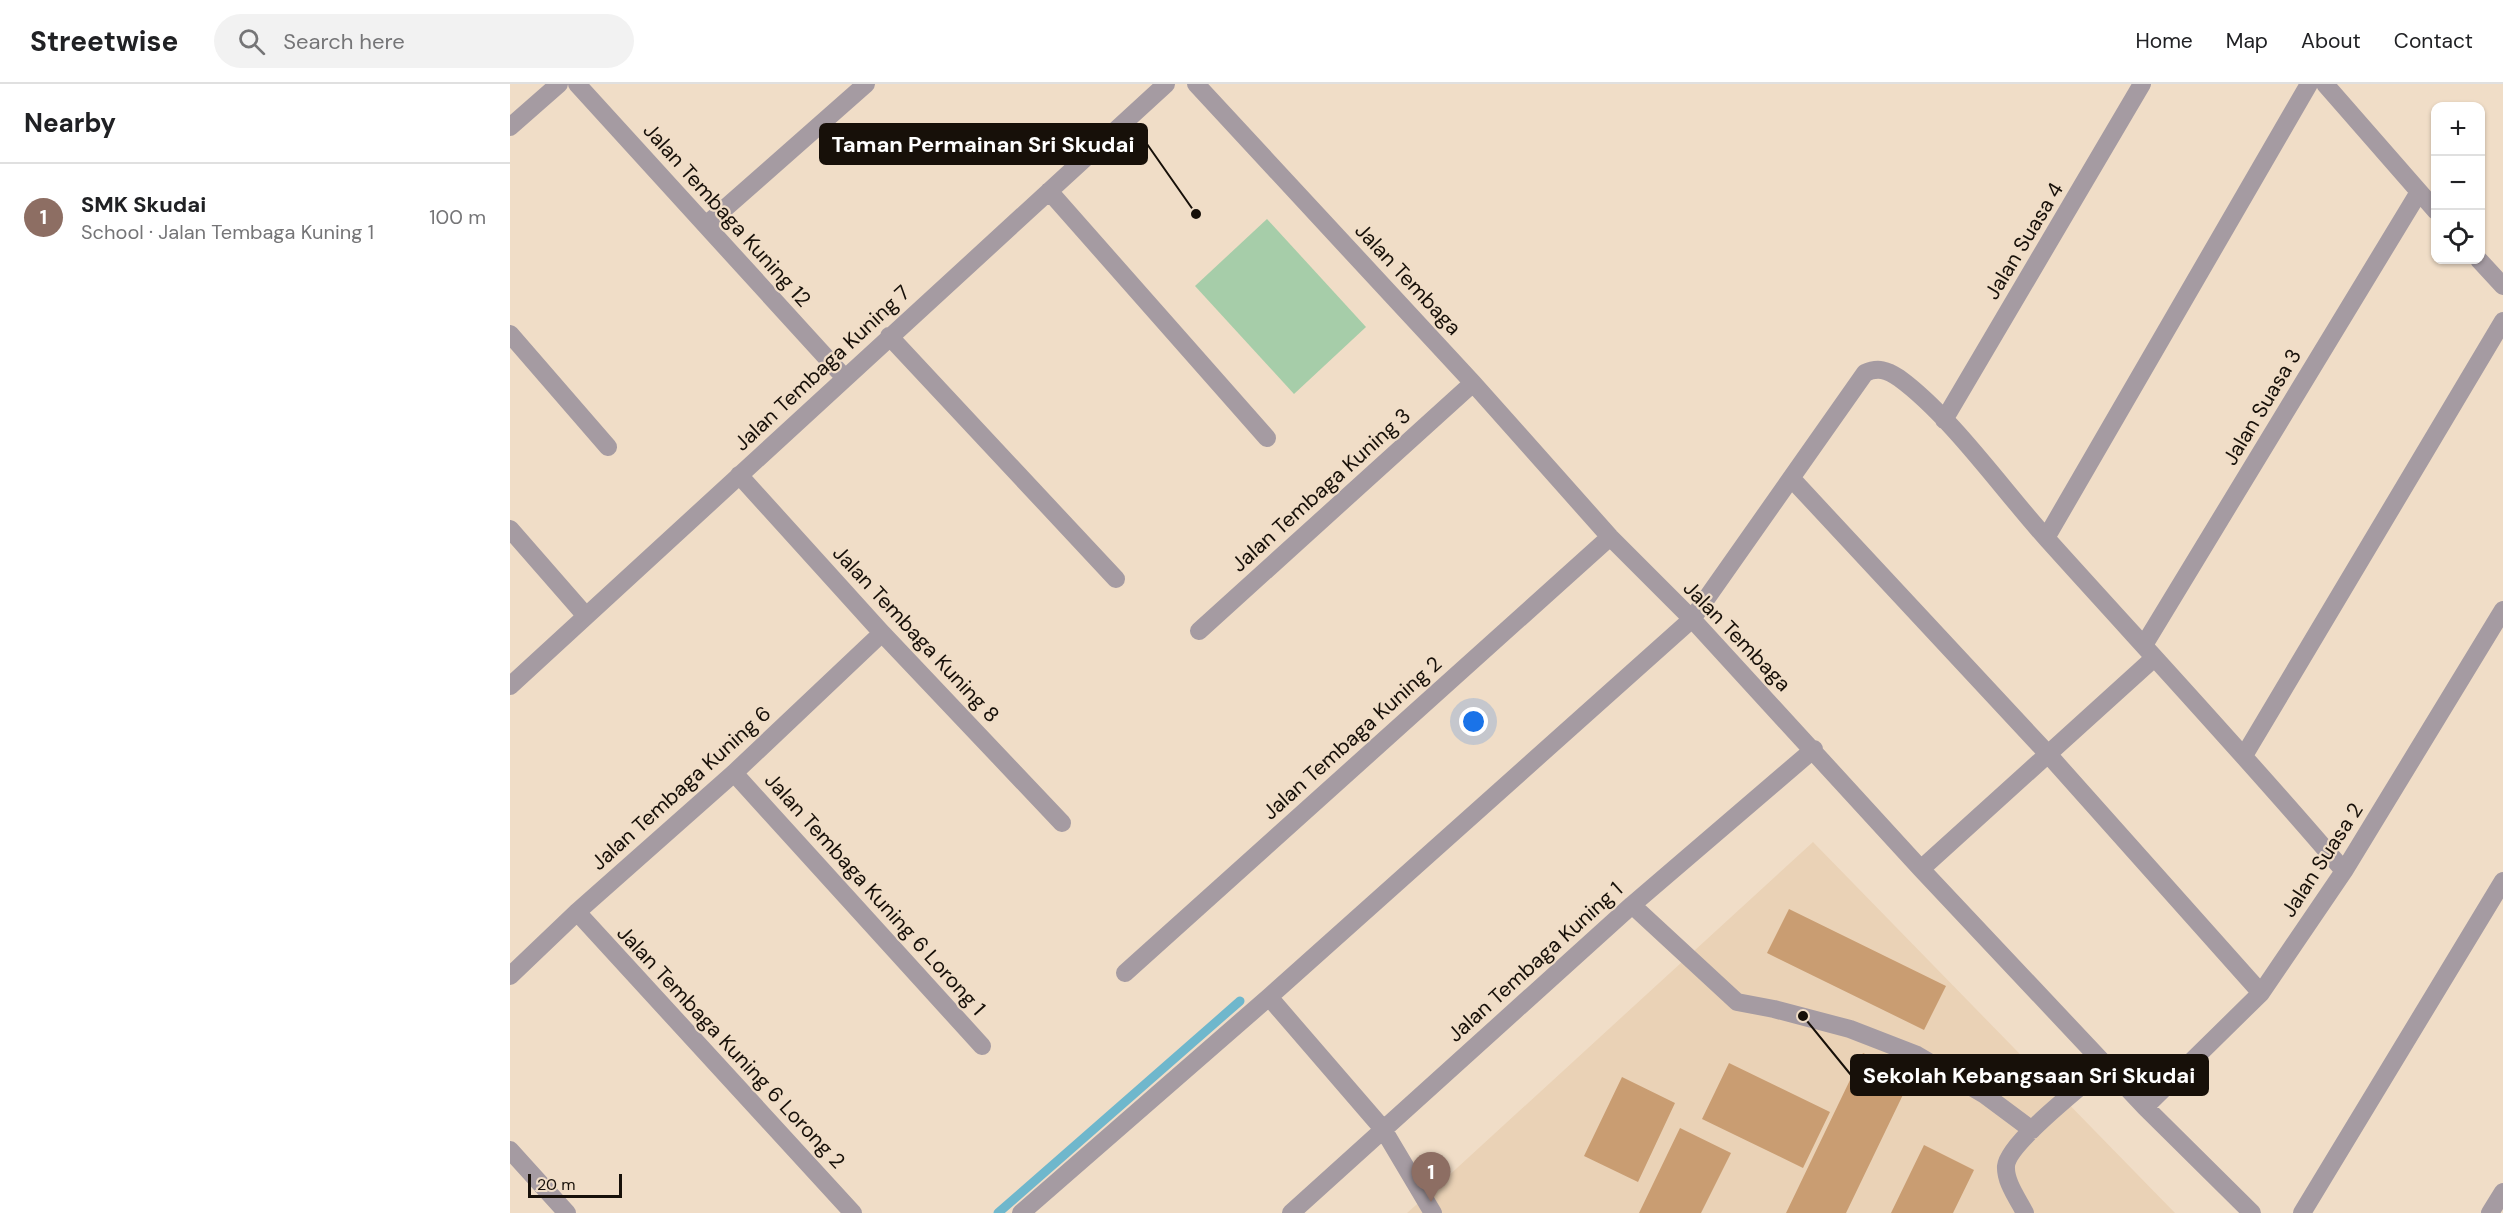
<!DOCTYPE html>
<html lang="en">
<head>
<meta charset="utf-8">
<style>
  :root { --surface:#fff; --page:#f2f2f2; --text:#202124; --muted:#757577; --line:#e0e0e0; --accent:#ea580c }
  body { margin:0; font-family:"DM Sans",sans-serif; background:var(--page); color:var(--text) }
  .controls { position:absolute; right:18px; top:18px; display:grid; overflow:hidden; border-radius:12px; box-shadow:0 2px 4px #0004 }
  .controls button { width:54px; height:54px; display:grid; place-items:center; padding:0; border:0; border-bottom:2px solid var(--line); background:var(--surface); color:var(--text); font:30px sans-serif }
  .scale { position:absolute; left:18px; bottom:15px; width:94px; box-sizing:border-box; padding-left:6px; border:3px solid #171009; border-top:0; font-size:16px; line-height:21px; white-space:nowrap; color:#171009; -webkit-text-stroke:4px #f0ddc7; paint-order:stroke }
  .you { position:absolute; left:964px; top:638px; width:21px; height:21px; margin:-15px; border:4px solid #fff; border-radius:50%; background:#1a73e8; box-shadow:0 0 0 9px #1a73e833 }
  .badge { display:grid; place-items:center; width:39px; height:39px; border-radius:50%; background:var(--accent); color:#fff; font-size:20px; font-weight:700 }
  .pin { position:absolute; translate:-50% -50px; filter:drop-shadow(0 2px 3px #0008) }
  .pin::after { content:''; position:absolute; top:32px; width:21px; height:18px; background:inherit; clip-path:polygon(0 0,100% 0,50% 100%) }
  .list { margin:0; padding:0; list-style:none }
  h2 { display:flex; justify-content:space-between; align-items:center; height:78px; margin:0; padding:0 24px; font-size:26px }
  h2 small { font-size:20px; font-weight:400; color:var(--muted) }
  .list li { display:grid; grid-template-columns:39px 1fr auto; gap:18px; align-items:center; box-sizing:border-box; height:108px; padding:0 24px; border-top:2px solid var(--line) }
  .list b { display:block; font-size:22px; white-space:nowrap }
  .list p { margin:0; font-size:20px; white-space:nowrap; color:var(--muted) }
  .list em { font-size:20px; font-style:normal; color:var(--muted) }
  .icon { flex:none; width:33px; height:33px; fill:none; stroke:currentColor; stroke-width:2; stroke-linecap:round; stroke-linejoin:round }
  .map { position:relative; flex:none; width:1993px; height:1129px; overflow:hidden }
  header { display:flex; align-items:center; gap:36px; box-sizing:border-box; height:84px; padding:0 30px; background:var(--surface); border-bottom:2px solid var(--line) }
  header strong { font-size:28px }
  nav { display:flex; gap:33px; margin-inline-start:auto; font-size:21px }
  .search { width:420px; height:54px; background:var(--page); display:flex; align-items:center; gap:15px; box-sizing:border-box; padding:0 21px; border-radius:33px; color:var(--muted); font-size:22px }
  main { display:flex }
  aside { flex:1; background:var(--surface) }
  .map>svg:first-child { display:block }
</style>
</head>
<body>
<header>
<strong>Streetwise</strong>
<div class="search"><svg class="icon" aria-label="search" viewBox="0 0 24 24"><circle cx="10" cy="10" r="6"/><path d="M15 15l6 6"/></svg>Search here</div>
<nav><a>Home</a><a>Map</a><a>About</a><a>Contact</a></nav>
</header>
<main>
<aside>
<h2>Nearby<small></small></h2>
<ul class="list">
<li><span class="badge" style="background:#8d6e63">1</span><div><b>SMK Skudai</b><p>School · Jalan Tembaga Kuning 1</p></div><em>100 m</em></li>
</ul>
</aside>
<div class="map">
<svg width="1993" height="1129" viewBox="0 0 1993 1129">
  <rect width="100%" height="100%" fill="#f0ddc7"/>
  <path fill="#ead2b6" d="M1303,758L1665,1129H897L923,1106Z"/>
  <path fill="#a6cda9" d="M757,135L856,243L784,310L685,202Z"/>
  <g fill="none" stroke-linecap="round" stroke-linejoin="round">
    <path stroke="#6fb7cc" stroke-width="9" d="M488,1129L730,917"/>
  </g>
  <path fill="#c99d72" d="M1279,825L1436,902L1414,946L1257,869Z
    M1353,969L1402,992L1336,1129H1276Z
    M1219,979L1320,1028L1293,1084L1192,1035Z
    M1112,993L1165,1019L1128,1098L1074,1072Z
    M1170,1044L1221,1069L1191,1129H1129Z
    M1414,1061L1464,1086L1443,1129H1381Z"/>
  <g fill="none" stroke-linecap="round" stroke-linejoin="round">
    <path stroke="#a59ba2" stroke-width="18" d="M67,0L334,293
      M686,0L963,299L1100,453L1182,535L1411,785L1635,1023L1742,1129
      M1815,0L1926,127
      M0,43L49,0
      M539,107L757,354
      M196,141L356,0
      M1969,176L1993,202
      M0,250L98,363
      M379,252L606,495
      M1434,336L1632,0
      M229,391L372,549L552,739
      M1282,395L1537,669L1751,909
      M0,445L76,532
      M1536,454L1799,0
      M689,547L963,299
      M1634,561L1909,108
      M0,602L656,0
      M1735,670L1993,237
      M224,689L472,962
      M1411,785L1643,575
      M1122,821L1227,918L1264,925L1340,945L1407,971L1475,1011L1522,1046
      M67,828L343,1129
      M615,889L1100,453
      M0,892L67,828L224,689L372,549
      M759,913L873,1045L923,1129
      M1635,1023L1751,909L1834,787L1993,526
      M0,1066L57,1129
      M511,1129L759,913L1182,535L1355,289C1368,283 1377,286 1389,294C1441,332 1492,405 1537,455C1636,565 1738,674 1834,787
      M781,1129L1122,821L1304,665
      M1515,1129C1508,1115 1495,1098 1496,1082C1498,1058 1576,999 1596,981
      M1792,1129L1993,797
      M1980,1129L1993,1108"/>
  </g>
  <g text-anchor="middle" stroke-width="4.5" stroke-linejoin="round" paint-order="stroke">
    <g font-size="21" fill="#171009" stroke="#f0ddc7">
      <text transform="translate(217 131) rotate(48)" y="7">Jalan Tembaga Kuning 12</text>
      <text transform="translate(1514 157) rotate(-59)" y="7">Jalan Suasa 4</text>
      <text transform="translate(898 195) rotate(47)" y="7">Jalan Tembaga</text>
      <text transform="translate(312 284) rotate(-43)" y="7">Jalan Tembaga Kuning 7</text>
      <text transform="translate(1752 323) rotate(-59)" y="7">Jalan Suasa 3</text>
      <text transform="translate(811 406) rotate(-42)" y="7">Jalan Tembaga Kuning 3</text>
      <text transform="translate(406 550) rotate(47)" y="7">Jalan Tembaga Kuning 8</text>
      <text transform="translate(1227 552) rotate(46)" y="7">Jalan Tembaga</text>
      <text transform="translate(842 654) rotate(-42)" y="7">Jalan Tembaga Kuning 2</text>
      <text transform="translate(171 704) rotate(-42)" y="7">Jalan Tembaga Kuning 6</text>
      <text transform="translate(1812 776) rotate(-57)" y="7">Jalan Suasa 2</text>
      <text transform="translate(365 810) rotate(48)" y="7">Jalan Tembaga Kuning 6 Lorong 1</text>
      <text transform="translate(1025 878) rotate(-42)" y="7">Jalan Tembaga Kuning 1</text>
      <text transform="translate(221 963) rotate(47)" y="7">Jalan Tembaga Kuning 6 Lorong 2</text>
    </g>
  </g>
  <path fill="none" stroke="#171009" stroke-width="2" d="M686 130L637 60M1293 932L1341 991"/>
  <g fill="#171009" stroke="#f0ddc7" stroke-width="2">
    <circle cx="686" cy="130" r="6"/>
    <circle cx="1293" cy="932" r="6"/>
  </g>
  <g fill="#171009" stroke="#171009" stroke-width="2">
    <rect x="310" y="40" width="327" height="40" rx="6"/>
    <rect x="1341" y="971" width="357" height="40" rx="6"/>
  </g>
  <g font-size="22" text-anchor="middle" font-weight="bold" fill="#fff">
    <text x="473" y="68">Taman Permainan Sri Skudai</text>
    <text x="1519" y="999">Sekolah Kebangsaan Sri Skudai</text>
  </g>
</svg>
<div class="controls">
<button>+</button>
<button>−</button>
<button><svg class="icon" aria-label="locate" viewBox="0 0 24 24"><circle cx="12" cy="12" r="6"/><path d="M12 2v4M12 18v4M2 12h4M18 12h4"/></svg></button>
</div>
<div class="scale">20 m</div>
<div class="you"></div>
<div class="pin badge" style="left:921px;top:1118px;background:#8d6e63">1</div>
</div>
</main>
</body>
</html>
